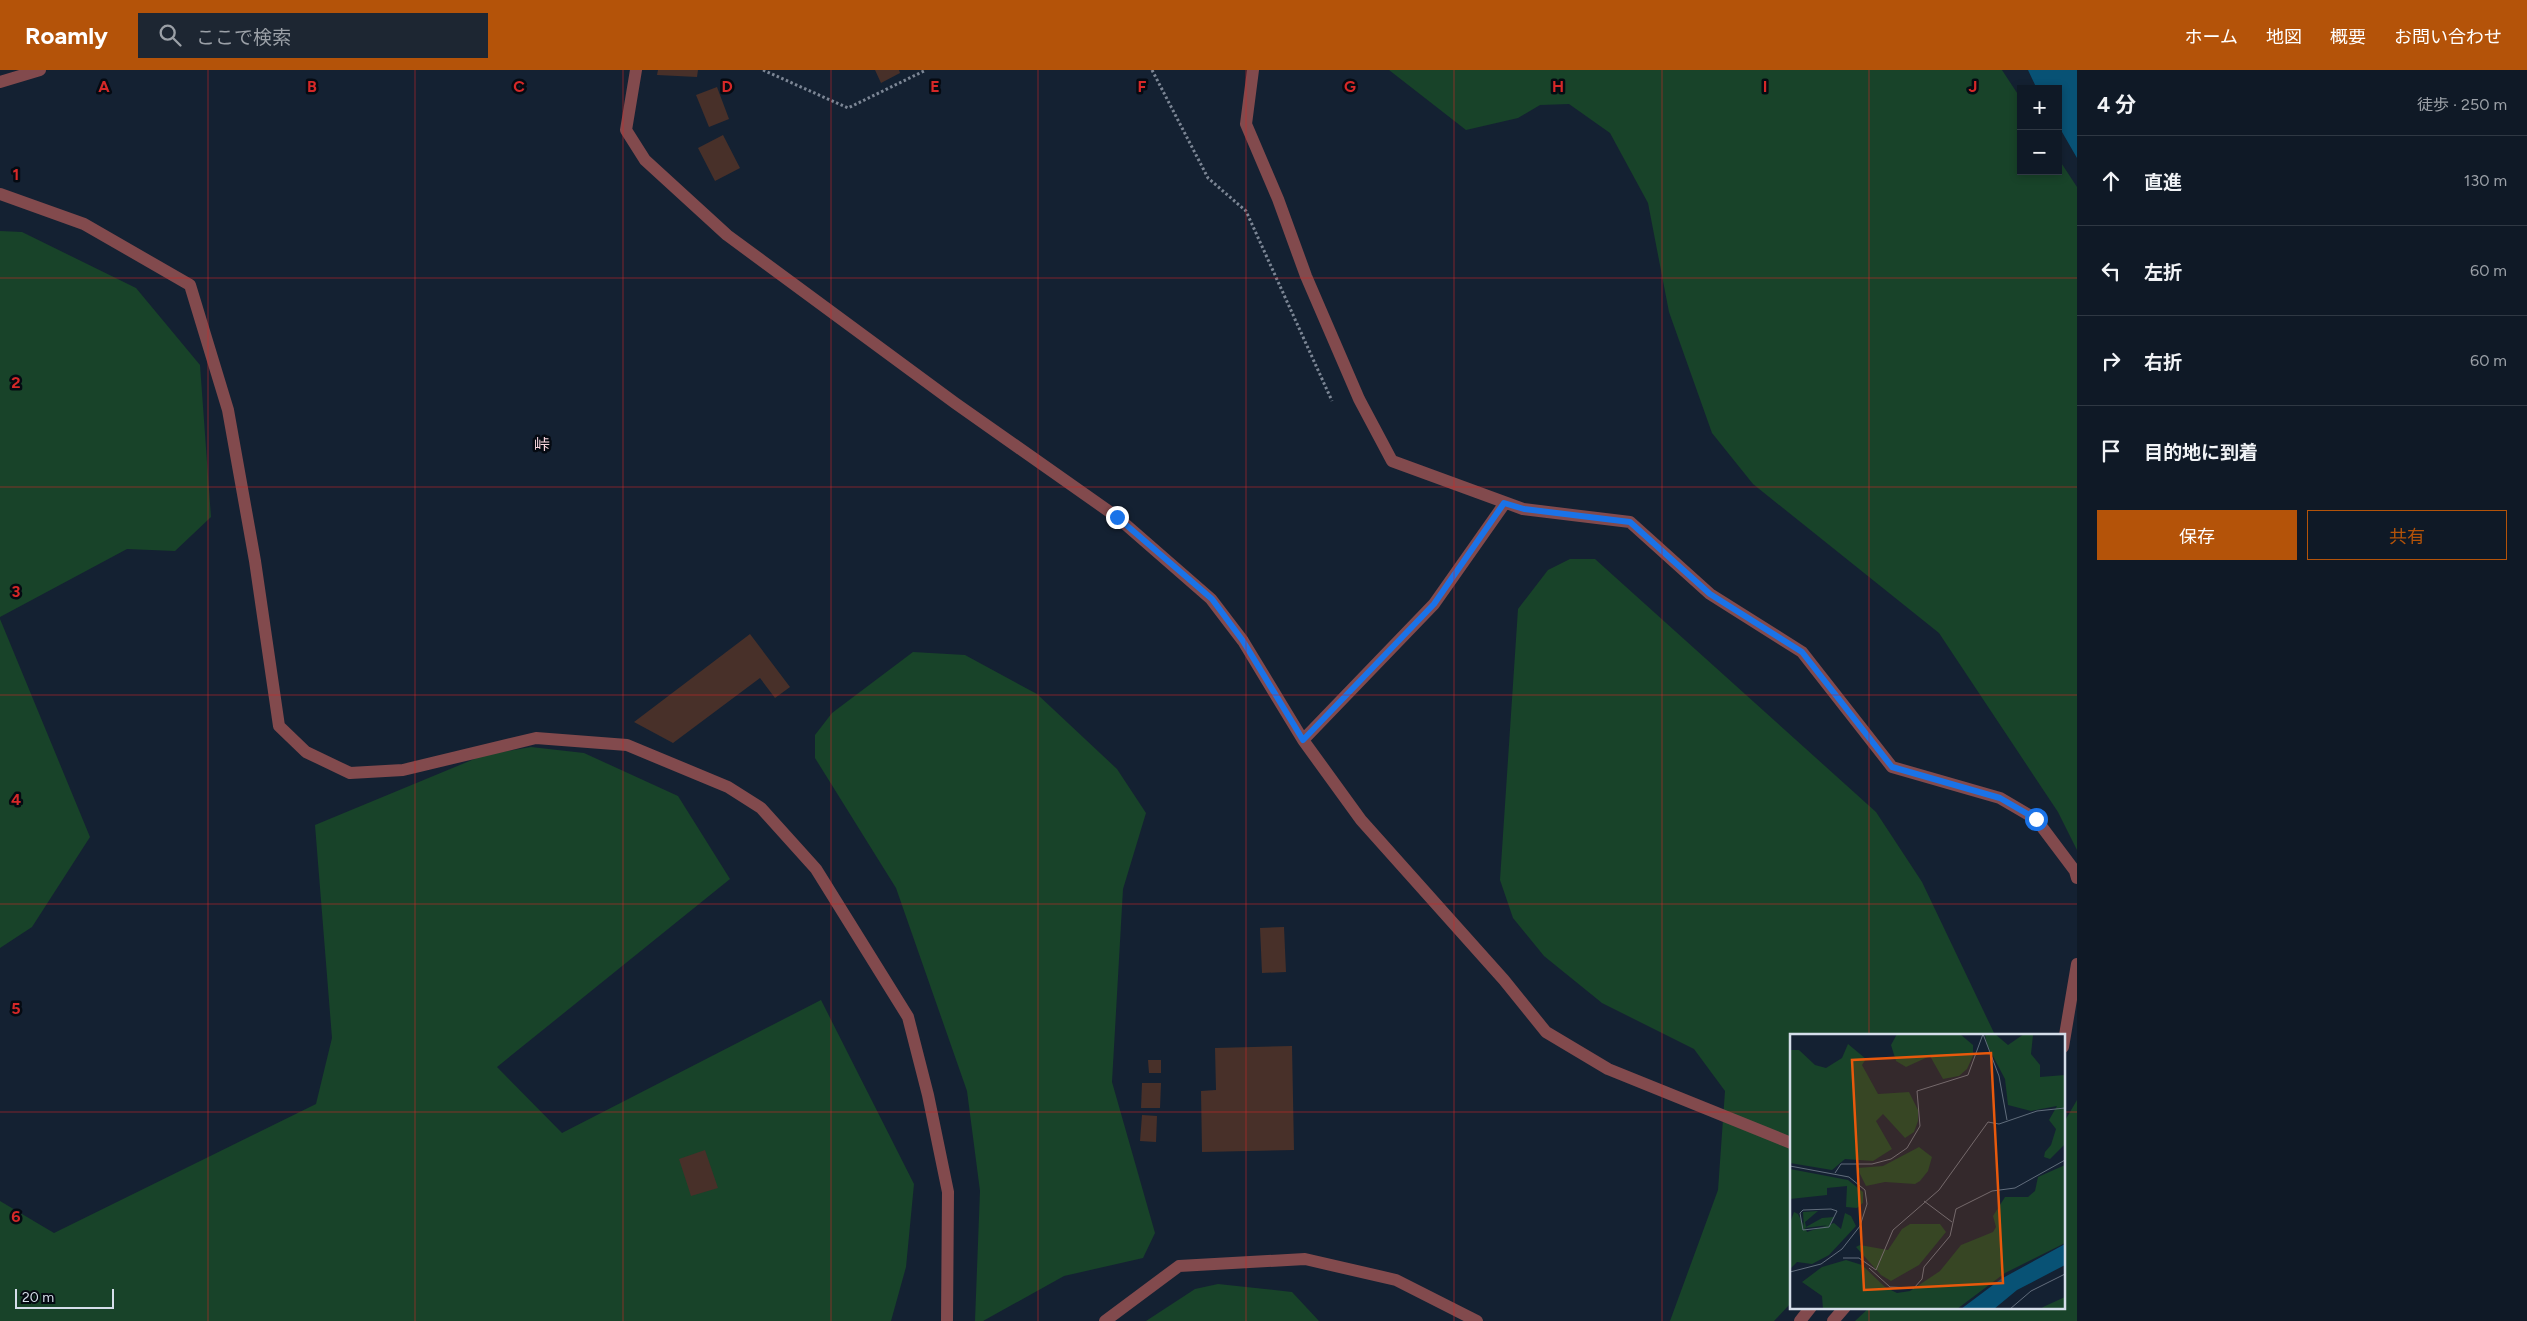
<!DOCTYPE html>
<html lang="ja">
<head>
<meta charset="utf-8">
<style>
  :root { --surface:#0f1926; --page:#1d2632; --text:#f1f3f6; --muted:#9ba0a7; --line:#2f3843; --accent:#b45309 }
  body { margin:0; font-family:Figtree,"Noto Sans JP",sans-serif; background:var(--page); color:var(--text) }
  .controls { position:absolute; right:15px; top:15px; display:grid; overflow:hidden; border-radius:0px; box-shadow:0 2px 8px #0003 }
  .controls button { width:45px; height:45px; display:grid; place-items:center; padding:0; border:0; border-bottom:1px solid var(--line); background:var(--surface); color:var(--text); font:25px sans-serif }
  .scale { position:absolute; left:15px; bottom:12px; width:99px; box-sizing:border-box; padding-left:5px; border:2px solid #d5deea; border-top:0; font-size:14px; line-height:18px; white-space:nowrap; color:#d5deea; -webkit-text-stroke:4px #050a12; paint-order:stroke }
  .stop { position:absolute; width:15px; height:15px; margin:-11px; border:4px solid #1a73e8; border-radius:50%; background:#fff }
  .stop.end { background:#1a73e8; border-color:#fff; box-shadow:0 1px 5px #0008 }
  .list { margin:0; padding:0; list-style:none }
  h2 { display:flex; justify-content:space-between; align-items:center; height:65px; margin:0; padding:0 20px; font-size:21px }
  h2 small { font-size:16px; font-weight:400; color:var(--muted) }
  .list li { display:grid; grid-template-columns:32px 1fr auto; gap:15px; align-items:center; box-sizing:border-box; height:90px; padding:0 20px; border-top:1px solid var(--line) }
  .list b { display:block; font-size:19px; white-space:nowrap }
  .list em { font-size:16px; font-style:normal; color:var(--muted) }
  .actions { display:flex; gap:10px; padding:15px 20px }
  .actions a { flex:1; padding:11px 0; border:1px solid var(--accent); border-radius:0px; text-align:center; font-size:18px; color:var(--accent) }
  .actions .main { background:var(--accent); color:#fff }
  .icon { flex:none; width:28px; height:28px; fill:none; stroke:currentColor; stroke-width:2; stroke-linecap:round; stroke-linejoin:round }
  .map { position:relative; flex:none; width:2077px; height:1251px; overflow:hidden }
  header { display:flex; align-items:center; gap:30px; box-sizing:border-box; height:70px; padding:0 25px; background:var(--accent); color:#fff }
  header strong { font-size:24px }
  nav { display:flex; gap:28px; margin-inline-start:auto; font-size:18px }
  .search { width:350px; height:45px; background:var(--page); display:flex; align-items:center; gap:12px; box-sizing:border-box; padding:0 18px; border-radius:0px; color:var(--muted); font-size:19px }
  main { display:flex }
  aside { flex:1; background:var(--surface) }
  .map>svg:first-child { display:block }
</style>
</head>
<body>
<header>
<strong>Roamly</strong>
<div class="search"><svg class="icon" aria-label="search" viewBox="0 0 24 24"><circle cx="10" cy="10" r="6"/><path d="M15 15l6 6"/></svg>ここで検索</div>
<nav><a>ホーム</a><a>地図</a><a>概要</a><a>お問い合わせ</a></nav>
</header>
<main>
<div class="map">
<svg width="2077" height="1251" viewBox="0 0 2077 1251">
  <rect width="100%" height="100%" fill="#142132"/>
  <path fill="#184329" d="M1389,0H2002L2021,29V101H2058V88L2077,117V780L2058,742L1939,563L1753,414L1712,363L1669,242L1648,133L1610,63L1569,34L1540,35L1518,48L1466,60Z
    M0,161L22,162L136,218L200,295L211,447L175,481L127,479L0,547Z
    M1570,489H1595L1876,742L1922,812L1995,965H1791V1233L1774,1251H1670L1718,1120L1725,1021L1694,979L1602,933L1544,886L1513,848L1500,810L1518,539L1548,500Z
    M0,549L90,767L32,857L0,878Z
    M913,582L965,585L1037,624L1117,699L1146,743L1123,819L1112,1012L1155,1163L1143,1188L1064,1206L983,1251H975L980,1121L967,1021L896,818L815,688V665L832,643Z
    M531,677L584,683L678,726L730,809L497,997L562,1063L821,930L914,1114L906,1197L891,1251H0V1131L54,1163L316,1034L332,968L315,755L484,685Z
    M2077,1030V1251H1855L1870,1237H2063V1054Z
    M1218,1214L1292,1222L1319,1251H1146L1195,1219Z"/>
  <path fill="#085275" d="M2028,0H2077V88L2058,55V19H2037Z"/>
  <path fill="#483029" d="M658,0H698L697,7L657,5Z
    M875,0H899L900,3L881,13Z
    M717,17L729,49L709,57L696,25Z
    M723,65L740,98L715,111L698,78Z
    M750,564L790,617L775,628L760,608L673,673L634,652Z
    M1284,857L1286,902L1262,903L1260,858Z
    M1292,976L1294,1080L1202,1082L1201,1021L1216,1020L1215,978Z
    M1148,990H1161V1003H1149Z
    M1142,1013H1161L1160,1038H1141Z
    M1142,1045L1157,1046L1156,1072L1140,1071Z
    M705,1080L718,1118L691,1126L679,1089Z"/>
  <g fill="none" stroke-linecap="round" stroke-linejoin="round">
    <path stroke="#7c8695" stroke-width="3" stroke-dasharray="2.5 2.5" stroke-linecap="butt" d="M763,0L848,38L926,0
      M1152,0L1208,108L1246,141L1332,331"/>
    <path stroke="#824a4d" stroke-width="12" d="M636,0L626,60L645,90L727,165L955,333L1117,447L1211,529L1243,571L1303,670L1361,750L1504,910L1546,962L1608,999L1791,1073
      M1253,0L1246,54L1278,129L1306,206L1359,329L1392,391L1523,439L1630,452L1710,524L1802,582L1892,697L2000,728L2036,749L2075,801L2077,808
      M0,12L40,0
      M0,124L84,154L190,215L228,340L255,491L279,656L306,682L350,703L403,700L536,668L627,675L728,717L761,738L816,799L908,947L928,1025L948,1122L947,1251
      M1303,670L1434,534L1505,433
      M2063,977L2077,894
      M1105,1251L1179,1196L1305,1189L1396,1210L1477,1251
      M1800,1251L1811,1237
      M1833,1251L1845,1237"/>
  </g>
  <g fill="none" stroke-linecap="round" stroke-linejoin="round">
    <path stroke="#1a73e8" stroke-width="6" d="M1117,447L1212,529L1243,571L1303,670L1434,534L1504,433L1524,439L1630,452L1710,524L1802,582L1892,697L2000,728L2036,749"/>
  </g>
  <path fill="none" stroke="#d62828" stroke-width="1" stroke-opacity="0.55" d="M208,0V1251M415,0V1251M623,0V1251M831,0V1251M1038,0V1251M1246,0V1251M1454,0V1251M1662,0V1251M1869,0V965M0,208H2077M0,417H2077M0,625H2077M0,834H2077M0,1042H1791M2063,1042H2077M1869,1237V1251"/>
  <g text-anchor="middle" stroke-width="5" stroke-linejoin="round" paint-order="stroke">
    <g font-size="16" fill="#f7d4dd" stroke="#050a12">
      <text x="542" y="380">峠</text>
    </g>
  </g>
  <g transform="translate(1790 964)">
    <rect width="275" height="275" fill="#142132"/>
    <path d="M107,0H170L183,11V22L177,35L169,42L153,45L140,22L116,33L106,27L101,11ZM195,0H205L218,11L234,0L243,1L241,20L250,31V43L275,41V110L260,125L254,123L255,118L261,111L266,95L259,86L267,72L241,77L218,71L215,45L197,11ZM58,10L76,25L72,31L88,60L119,58L128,76V87L124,98L115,104L93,80L86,87L102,115L83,127L55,125L42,136L0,129V16H9L25,31L36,34L52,24ZM129,113L142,123L138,137L130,147L125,150L95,148L76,152L67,134L93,132ZM275,131V209L215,239L167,275H33L32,262L12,248L32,233L56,226L72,231L95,253L107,259L120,257L150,237L171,211L203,198L206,193L203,182L215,163H238L245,157L248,143ZM0,135L58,146L73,158V169L67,174L56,173L57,152L37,154V161L0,165ZM28,177L15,188L16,193L32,184L44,183L39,191L14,194L13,178ZM4,178L8,180L17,198L44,189L51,195L55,179L61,182L66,192L39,221L22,230L7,228L0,235V189ZM120,190H150L156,198L129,231L101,247L91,241L66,213L70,211L98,216L112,195ZM275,263V275H251L253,273Z" fill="#184329"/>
    <path d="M275,210V231L227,256L204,275H171L211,245Z" fill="#085275"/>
    <path fill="none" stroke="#616d7c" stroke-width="1" d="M193,0L209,42L217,86M0,132L59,143L75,156L77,170L70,192L52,215L31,230L0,238M45,139L51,130H82L101,125L117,114L130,92L127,57L178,41L193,0M134,167L162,188M41,175L47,177L39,193L13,196L10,179L13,176ZM53,224H69L86,236L103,196L149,156L198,88L209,90L247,77L275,74M79,234L100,253L124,254L132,245L134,233L160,202L166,175L202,157L225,154L275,126M220,275L241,257L275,240"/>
    <path fill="#e8590c" fill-opacity="0.15" stroke="#e8590c" stroke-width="2.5" d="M201,19L213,249L74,256L62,26Z"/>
    <rect width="275" height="275" fill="none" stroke="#d5deea" stroke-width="2.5"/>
  </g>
  <g font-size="16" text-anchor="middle" font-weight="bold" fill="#d62828" stroke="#050a12" stroke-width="5" stroke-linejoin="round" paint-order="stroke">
    <text x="104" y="22">A</text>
    <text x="312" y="22">B</text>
    <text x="519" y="22">C</text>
    <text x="727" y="22">D</text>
    <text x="935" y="22">E</text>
    <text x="1142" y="22">F</text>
    <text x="1350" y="22">G</text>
    <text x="1558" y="22">H</text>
    <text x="1765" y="22">I</text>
    <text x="1973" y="22">J</text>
    <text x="16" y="110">1</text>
    <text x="16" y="318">2</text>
    <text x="16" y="527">3</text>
    <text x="16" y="735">4</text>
    <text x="16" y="944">5</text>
    <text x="16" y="1152">6</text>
  </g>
</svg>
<div class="controls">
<button>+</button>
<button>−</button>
</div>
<div class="scale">20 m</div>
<div class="stop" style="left:2036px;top:749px"></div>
<div class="stop end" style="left:1117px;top:447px"></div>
</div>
<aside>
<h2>4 分<small>徒歩 · 250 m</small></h2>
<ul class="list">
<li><svg class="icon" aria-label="ahead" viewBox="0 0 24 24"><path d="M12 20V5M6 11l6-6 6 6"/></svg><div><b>直進</b></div><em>130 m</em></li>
<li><svg class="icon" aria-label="left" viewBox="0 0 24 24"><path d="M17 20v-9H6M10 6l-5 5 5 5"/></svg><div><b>左折</b></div><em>60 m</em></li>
<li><svg class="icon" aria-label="right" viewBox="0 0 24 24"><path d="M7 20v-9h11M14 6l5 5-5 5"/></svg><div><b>右折</b></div><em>60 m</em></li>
<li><svg class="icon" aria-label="arrive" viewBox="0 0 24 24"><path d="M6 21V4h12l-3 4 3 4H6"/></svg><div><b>目的地に到着</b></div></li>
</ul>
<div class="actions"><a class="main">保存</a><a>共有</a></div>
</aside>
</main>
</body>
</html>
